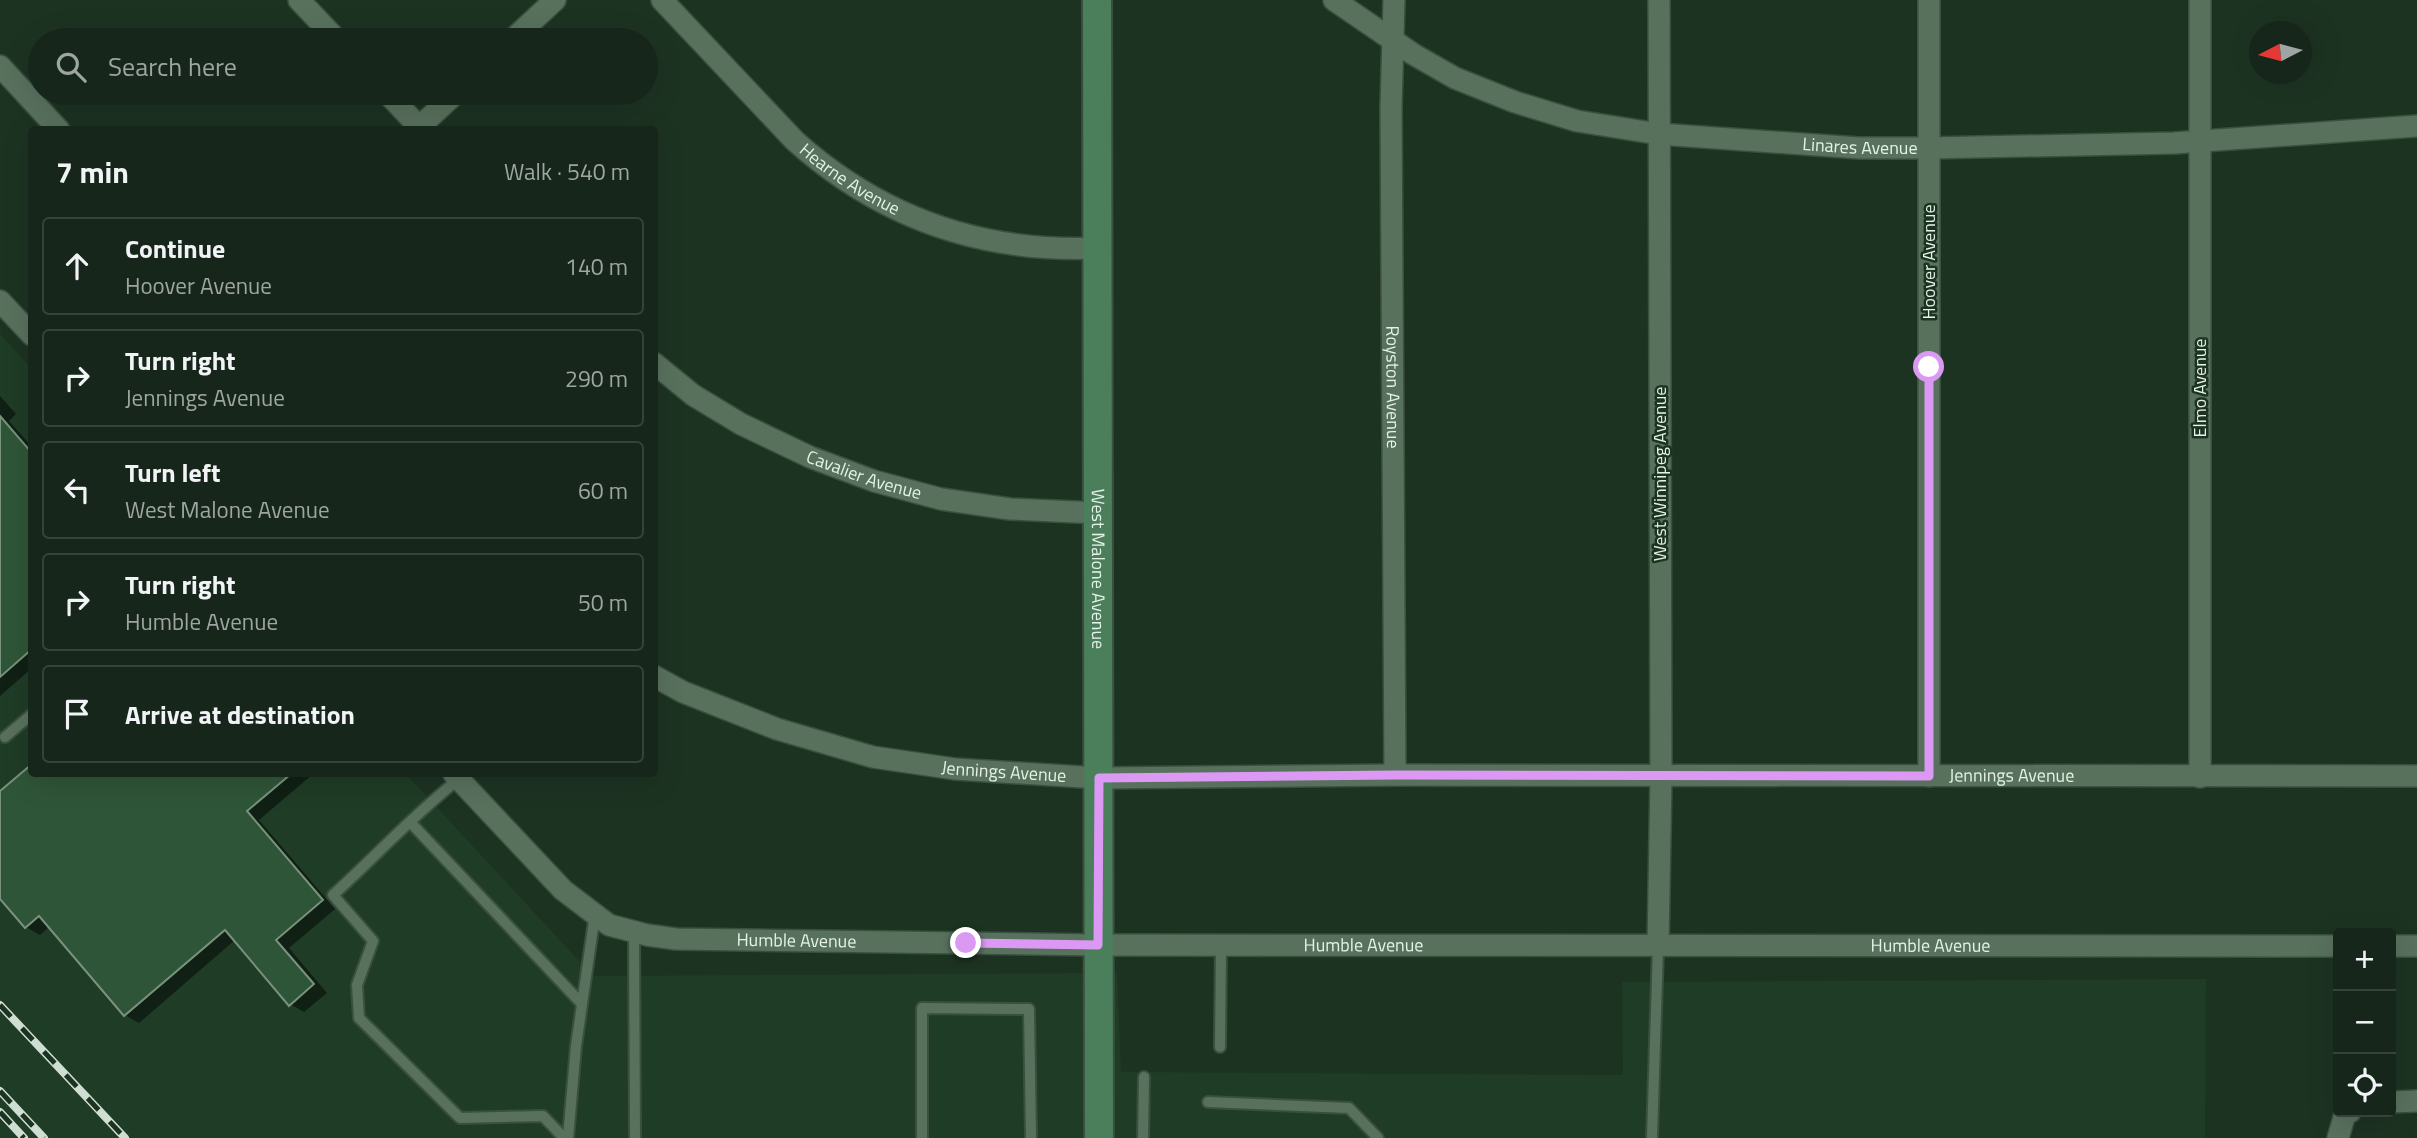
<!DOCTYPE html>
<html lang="en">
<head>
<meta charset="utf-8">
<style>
  :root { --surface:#16261a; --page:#1f2e23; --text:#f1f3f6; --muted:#9ea5a2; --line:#354339 }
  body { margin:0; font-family:"Titillium Web",sans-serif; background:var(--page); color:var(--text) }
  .controls { position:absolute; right:21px; bottom:21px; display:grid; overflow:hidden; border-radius:7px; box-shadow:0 7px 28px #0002 }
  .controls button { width:63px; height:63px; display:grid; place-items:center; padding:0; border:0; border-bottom:2px solid var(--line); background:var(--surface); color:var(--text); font:35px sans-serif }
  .compass { position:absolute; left:2249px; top:21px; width:63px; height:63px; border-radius:50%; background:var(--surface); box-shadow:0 7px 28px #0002; rotate:264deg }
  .stop { position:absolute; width:21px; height:21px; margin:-16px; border:5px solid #dc99f4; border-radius:50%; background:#fff }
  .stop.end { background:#dc99f4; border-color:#fff; box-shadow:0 2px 7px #0008 }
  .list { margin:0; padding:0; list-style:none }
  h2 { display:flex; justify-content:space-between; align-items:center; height:91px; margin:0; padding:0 28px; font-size:30px }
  h2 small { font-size:23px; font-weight:400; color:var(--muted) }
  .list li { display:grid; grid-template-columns:46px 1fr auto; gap:21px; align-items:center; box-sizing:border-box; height:98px; margin:0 14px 14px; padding:0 14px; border:2px solid var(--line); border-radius:7px }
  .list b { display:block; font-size:26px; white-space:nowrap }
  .list p { margin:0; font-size:23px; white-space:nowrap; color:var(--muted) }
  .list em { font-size:23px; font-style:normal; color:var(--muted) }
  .icon { flex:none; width:38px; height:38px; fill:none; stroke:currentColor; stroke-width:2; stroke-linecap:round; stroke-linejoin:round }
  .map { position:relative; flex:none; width:2417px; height:1138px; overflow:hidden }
  .search { position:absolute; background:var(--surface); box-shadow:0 7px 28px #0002; left:28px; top:28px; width:630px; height:77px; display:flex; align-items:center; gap:18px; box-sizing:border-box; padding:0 24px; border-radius:38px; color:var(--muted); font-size:26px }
  .panel { position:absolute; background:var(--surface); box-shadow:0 7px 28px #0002; left:28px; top:126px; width:630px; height:651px; border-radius:7px }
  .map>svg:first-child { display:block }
</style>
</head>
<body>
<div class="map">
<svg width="2417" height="1138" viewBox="0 0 2417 1138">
  <rect width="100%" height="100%" fill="#1d3322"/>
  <path fill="#1f3c26" d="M0,334L31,368L32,774H406L593,976L1117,973L1121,1072L1623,1075L1622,982L2206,979L2205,1138H0Z"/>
  <path fill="#0007" d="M0,396L16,414L9,421L32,447V668L0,696Z
    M32,774H313L259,820L335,909L289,948L327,993L304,1012L290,1004L235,940L139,1023L125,1015L50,926L40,935L26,927L0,896V793Z"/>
  <path fill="#2f5538" stroke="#78927d" stroke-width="2" d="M0,416L32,453V649L0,677Z
    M32,764V774H291L247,811L323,900L276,940L314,984L289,1006L225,930L124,1016L39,916L25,928L0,899V791Z"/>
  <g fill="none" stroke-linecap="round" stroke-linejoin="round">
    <defs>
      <path id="lane" d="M5,737L32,714
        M459,779C414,814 375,857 333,895L373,941L357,985L359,1018L460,1118L543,1116L564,1138
        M410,822L582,1004
        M634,932L635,1138
        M1220,1047L1221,945
        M1208,1102L1349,1108L1378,1138
        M568,1138L576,1046L595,914
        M922,1138V1008L1029,1009L1031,1138
        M1143,1138L1144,1077
        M1652,1138L1658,947"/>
      <g id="street">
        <path d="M299,0L337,40"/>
        <path id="s1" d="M662,0L795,141C880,217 982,253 1097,248"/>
        <path id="s2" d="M1334,0L1413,54L1455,78L1515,102L1577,121L1659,134L1859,148H1929L2174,143L2417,126"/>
        <path id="s3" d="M1394,0L1391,108L1395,775"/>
        <path d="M1929,0V776"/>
        <path d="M512,40L555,0"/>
        <path d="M0,66L59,130"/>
        <path d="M387,93L422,130"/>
        <path d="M416,130L456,93"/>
        <path d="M0,301L32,335"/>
        <path id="s4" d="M654,363L693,395L741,424L810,457L874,481L941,499L1010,509L1098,513"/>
        <path id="s5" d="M654,676L683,692L777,729L873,757L955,769L1099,778L1395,775L2417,776"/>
        <path id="s6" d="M454,774L563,890L609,925L647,935L676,939L1098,945L2338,946"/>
        <path d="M2200,777V0"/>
        <path d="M2391,946H2417"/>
        <path d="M1658,947L1661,776L1659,0"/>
        <path d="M2391,1102L2417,1101"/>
        <path d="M2338,1138L2345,1114L2350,1112"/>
      </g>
      <g id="secondary">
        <path id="s7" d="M1097,0L1099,1138"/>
      </g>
    </defs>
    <use href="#lane" stroke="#3b4f40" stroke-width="14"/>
    <use href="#street" stroke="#3b4f40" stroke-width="24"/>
    <use href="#secondary" stroke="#3b4f40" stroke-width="32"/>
    <use href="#lane" stroke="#58715d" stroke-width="10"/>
    <use href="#street" stroke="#58715d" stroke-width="21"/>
    <use href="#secondary" stroke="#4b7f5b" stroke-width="28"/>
    <defs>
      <path id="rail" d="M0,1005L125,1138
        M0,1091L44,1138
        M0,1112L24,1138"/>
    </defs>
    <use href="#rail" stroke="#cfded3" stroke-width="8"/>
    <use href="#rail" stroke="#1d3322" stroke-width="5" stroke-dasharray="16" stroke-linecap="butt"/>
  </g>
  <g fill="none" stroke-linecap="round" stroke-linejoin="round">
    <path stroke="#dc99f4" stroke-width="9" d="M966,943L1098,945L1099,778L1395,775L1929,776V367"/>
  </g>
  <g text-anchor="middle" stroke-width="5" stroke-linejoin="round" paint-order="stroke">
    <g font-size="18" fill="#e4f2e7" stroke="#1d3322">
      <text dy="6" stroke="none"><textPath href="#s2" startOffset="558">Linares Avenue</textPath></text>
      <text dy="6" stroke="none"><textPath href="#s1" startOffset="261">Hearne Avenue</textPath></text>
      <text transform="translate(1929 262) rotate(-90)" y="6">Hoover Avenue</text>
      <text dy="6" stroke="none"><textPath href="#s3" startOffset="387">Royston Avenue</textPath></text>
      <text transform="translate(2200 388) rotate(-90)" y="6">Elmo Avenue</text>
      <text dy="6" stroke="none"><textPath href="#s4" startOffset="240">Cavalier Avenue</textPath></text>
      <text transform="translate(1660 474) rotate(-90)" y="6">West Winnipeg Avenue</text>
      <text dy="6" stroke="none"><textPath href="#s7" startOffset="569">West Malone Avenue</textPath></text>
      <text dy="6" stroke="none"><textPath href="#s5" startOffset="366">Jennings Avenue</textPath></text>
      <text dy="6" stroke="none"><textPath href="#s5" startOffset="1374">Jennings Avenue</textPath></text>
      <text dy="6" stroke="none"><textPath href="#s6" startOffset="406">Humble Avenue</textPath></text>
      <text dy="6" stroke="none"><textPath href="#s6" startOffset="973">Humble Avenue</textPath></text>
      <text dy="6" stroke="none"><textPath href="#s6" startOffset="1540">Humble Avenue</textPath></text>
    </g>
  </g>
</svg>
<div class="controls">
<button>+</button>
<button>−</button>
<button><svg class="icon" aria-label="locate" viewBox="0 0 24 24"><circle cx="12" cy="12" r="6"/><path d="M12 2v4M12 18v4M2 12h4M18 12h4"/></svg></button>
</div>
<svg class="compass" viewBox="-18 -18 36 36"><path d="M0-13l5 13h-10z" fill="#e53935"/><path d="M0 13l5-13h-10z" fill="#9ea5a2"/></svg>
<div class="stop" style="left:1929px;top:367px"></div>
<div class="stop end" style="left:966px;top:943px"></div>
<div class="search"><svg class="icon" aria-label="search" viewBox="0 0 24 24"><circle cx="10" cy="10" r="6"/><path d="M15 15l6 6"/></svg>Search here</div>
<section class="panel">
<h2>7 min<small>Walk · 540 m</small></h2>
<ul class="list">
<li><svg class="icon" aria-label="ahead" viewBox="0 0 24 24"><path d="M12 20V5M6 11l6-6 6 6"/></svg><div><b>Continue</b><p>Hoover Avenue</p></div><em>140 m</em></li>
<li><svg class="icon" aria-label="right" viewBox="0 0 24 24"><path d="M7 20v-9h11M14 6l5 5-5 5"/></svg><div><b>Turn right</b><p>Jennings Avenue</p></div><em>290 m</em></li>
<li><svg class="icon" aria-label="left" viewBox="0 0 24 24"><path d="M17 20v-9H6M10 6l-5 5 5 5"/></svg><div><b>Turn left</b><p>West Malone Avenue</p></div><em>60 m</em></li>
<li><svg class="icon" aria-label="right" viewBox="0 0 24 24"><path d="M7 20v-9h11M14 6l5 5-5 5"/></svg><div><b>Turn right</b><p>Humble Avenue</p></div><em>50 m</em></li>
<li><svg class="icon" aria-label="arrive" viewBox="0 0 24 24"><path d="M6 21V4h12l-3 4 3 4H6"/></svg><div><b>Arrive at destination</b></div></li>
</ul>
</section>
</div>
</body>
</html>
